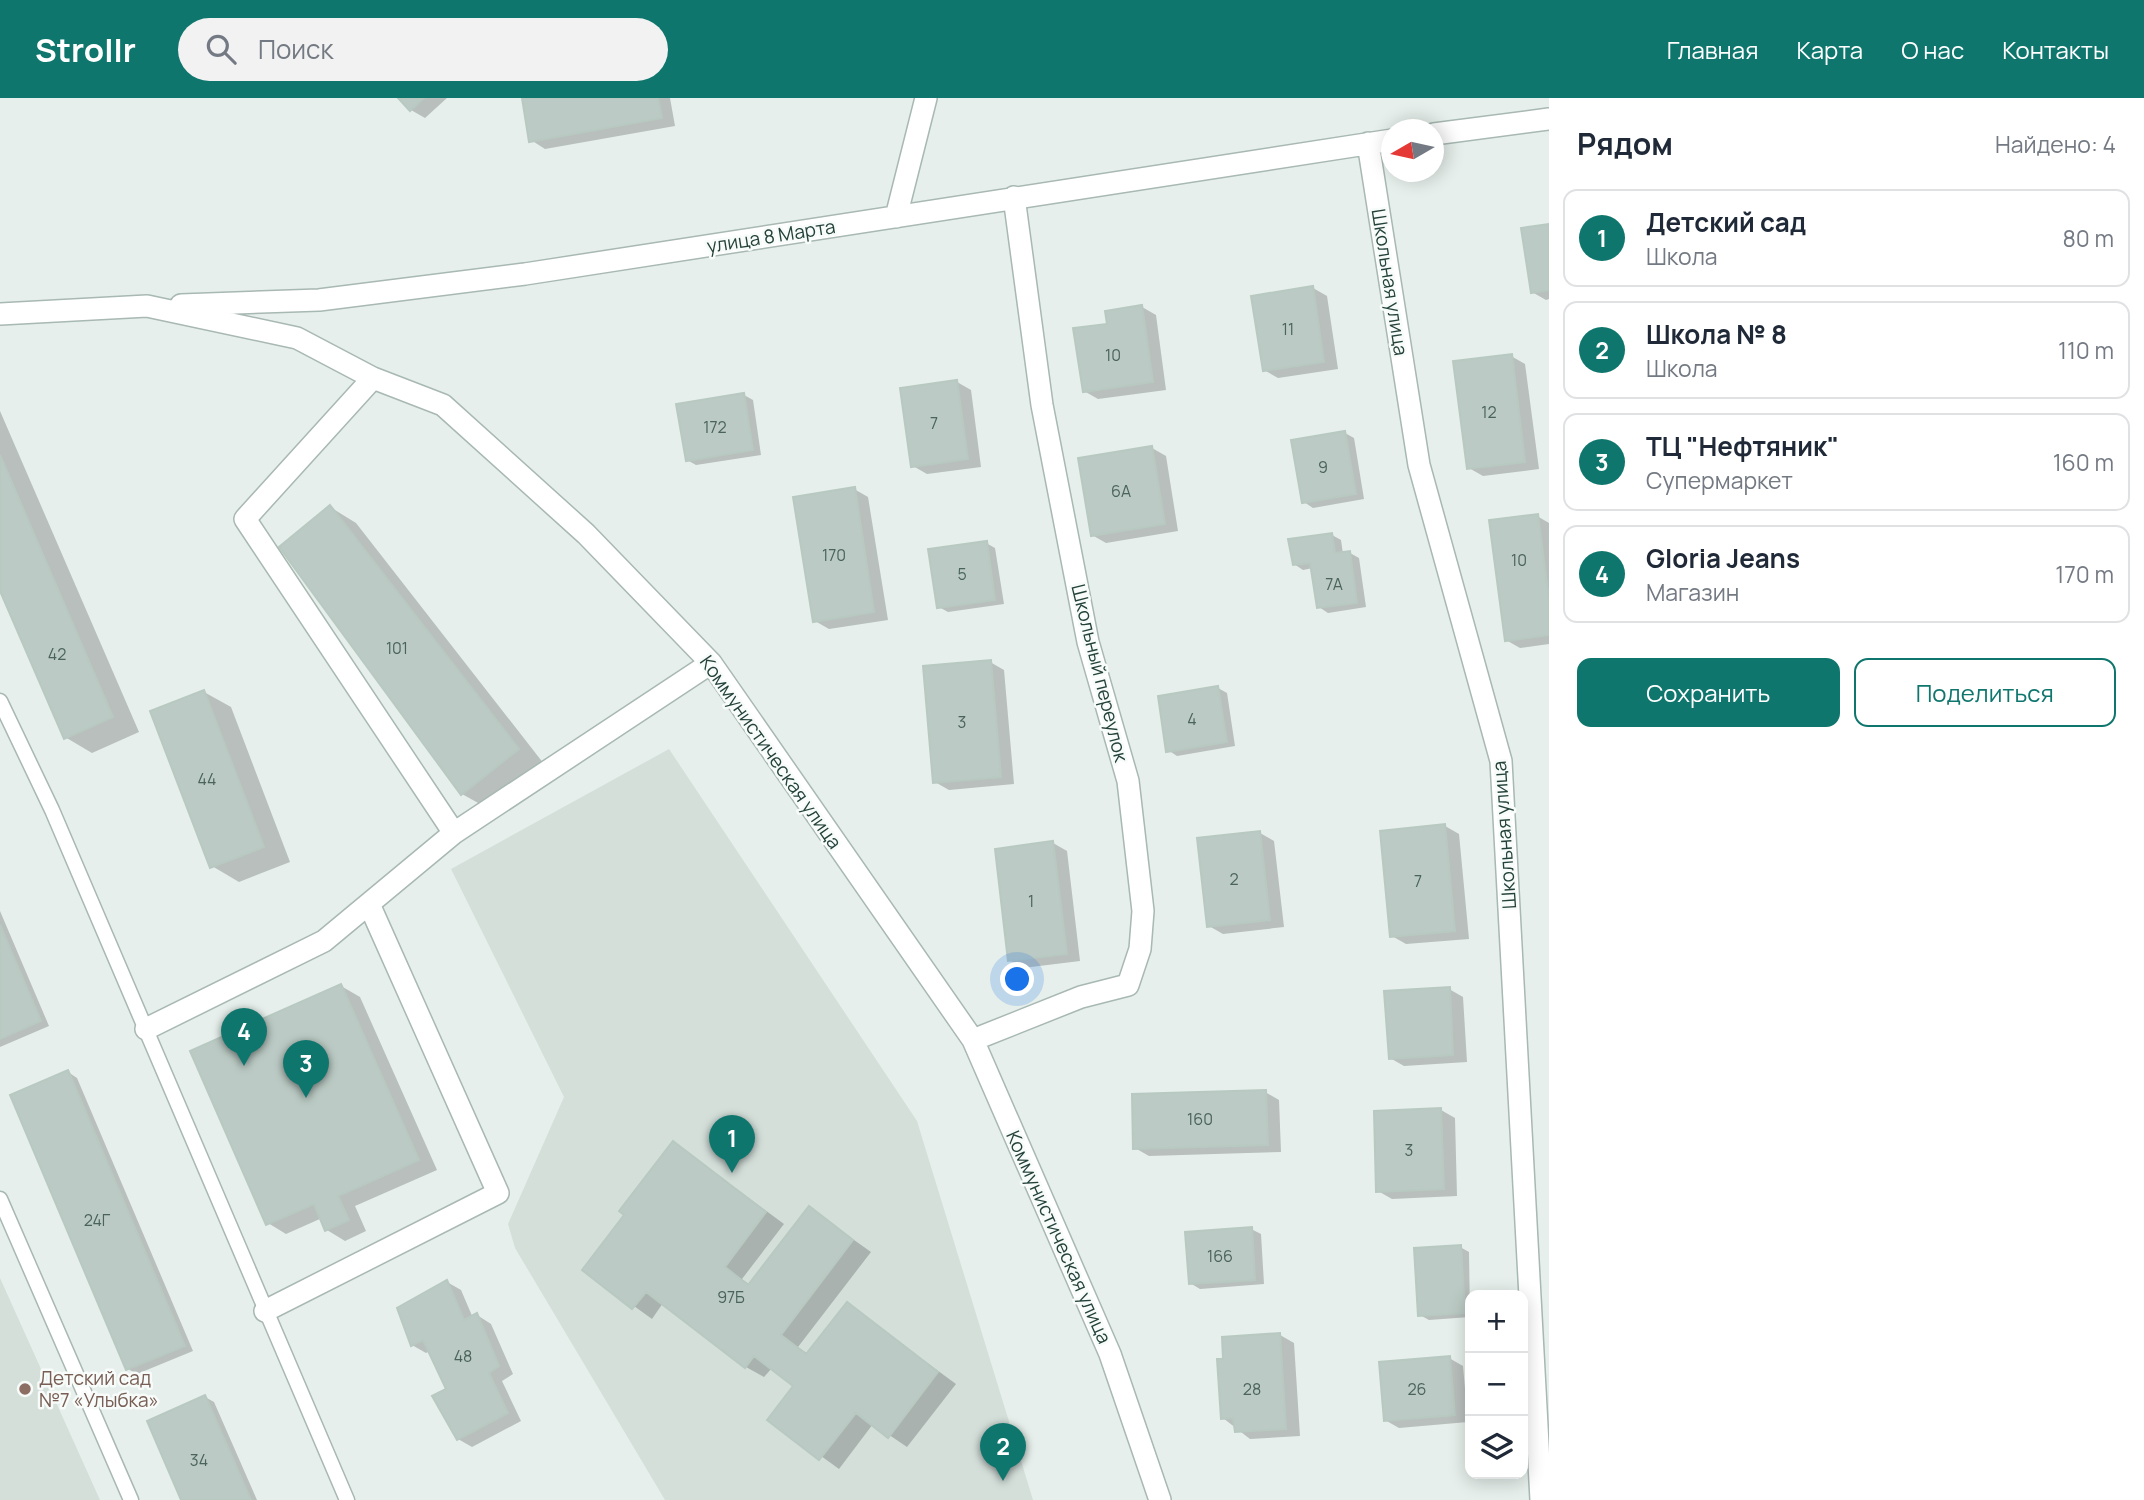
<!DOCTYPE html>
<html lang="ru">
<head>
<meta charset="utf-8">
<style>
  :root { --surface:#fff; --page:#f2f2f3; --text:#1f2937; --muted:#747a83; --line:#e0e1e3; --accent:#0f766e }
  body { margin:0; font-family:Manrope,sans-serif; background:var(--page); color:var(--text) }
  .controls { position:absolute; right:21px; bottom:21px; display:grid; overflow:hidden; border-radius:14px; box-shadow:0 4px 18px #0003 }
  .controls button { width:63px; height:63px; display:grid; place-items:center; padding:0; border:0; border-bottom:2px solid var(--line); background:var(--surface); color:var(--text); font:35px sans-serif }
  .compass { position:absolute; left:1381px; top:21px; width:63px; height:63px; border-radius:50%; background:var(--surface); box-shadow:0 4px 18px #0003; rotate:261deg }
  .you { position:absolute; left:1018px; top:882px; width:24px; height:24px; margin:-18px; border:5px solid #fff; border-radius:50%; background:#1a73e8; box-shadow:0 0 0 10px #1a73e833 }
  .badge { display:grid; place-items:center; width:46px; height:46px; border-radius:50%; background:var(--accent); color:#fff; font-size:23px; font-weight:700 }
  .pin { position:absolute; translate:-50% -58px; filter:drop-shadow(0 2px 4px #0008) }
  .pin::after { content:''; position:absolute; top:37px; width:24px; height:21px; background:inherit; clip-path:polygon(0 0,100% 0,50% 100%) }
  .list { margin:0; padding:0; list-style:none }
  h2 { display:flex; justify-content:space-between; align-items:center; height:91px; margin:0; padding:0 28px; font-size:30px }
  h2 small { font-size:23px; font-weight:400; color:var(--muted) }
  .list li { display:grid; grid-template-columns:46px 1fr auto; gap:21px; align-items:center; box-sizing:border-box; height:98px; margin:0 14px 14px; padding:0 14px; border:2px solid var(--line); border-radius:14px }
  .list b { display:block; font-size:26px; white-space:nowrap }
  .list p { margin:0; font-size:23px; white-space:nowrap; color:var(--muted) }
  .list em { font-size:23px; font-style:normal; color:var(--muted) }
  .actions { display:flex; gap:14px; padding:21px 28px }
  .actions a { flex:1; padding:16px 0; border:2px solid var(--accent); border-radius:14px; text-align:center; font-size:24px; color:var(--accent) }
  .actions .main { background:var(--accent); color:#fff }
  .icon { flex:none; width:38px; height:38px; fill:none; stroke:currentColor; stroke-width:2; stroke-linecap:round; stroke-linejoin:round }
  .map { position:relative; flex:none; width:1549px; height:1402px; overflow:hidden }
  header { display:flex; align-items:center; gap:42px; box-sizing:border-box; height:98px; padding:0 35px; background:var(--accent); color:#fff }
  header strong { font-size:33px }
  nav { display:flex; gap:38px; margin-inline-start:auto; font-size:24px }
  .search { width:490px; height:63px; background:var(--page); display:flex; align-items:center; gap:18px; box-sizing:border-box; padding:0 24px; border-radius:38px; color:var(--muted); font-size:26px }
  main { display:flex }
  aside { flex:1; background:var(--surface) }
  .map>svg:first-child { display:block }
</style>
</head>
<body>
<header>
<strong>Strollr</strong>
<div class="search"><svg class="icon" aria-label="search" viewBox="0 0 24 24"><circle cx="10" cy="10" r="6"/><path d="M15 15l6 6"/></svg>Поиск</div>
<nav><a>Главная</a><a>Карта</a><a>О нас</a><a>Контакты</a></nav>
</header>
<main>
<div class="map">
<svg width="1549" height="1402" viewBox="0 0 1549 1402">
  <rect width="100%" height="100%" fill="#e6efeb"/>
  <path fill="#d4dfda" d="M669,651L917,1023L1033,1402H665L515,1150L508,1126L564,999L451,771Z
    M0,1180L100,1402H0Z"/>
  <path fill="#0003" d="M400,0H447L425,20L411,12Z
    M523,0H670L675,28L545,51L531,42Z
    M1549,128V201L1546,202L1532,194Z
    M1313,190L1327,198L1338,271L1278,280L1264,272Z
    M1142,209L1156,217L1166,292L1098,301L1084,293L1109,227Z
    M1511,258L1525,266L1539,371L1483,378L1469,370Z
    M957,284L971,292L981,369L927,376L913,368Z
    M744,297L753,302L761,357L696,367L687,362Z
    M0,313L139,634L92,655L65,639L0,488Z
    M1345,335L1354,340L1364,401L1313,410L1304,404Z
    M1152,350L1166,358L1178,433L1106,445L1092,437Z
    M854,391L868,399L888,522L829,531L815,523Z
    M330,409L356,425L544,666L489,711L462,696Z
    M1537,418L1549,425V546L1520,550L1506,542Z
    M1332,437L1341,442L1343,456L1350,455L1359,460L1366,509L1328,515L1319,509L1313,470L1303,472L1294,466Z
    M986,445L995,450L1004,506L948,514L939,509Z
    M990,564L1004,572L1014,686L949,692L935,684Z
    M1218,590L1227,595L1235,648L1177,658L1168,652Z
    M204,594L231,609L290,764L239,784L212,768Z
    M1445,728L1459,736L1469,841L1406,846L1392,838Z
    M1260,735L1274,743L1284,829L1223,836L1209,828Z
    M1053,745L1067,753L1080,863L1023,870L1009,862Z
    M0,813L49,928L0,949Z
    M341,888L360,899L437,1072L355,1108L366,1133L345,1143L327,1132L322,1120L286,1136L268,1125Z
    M1449,891L1463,899L1467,964L1404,968L1390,960Z
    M68,974L77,980L193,1253L137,1276L128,1271Z
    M1265,994L1279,1002L1281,1054L1149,1058L1135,1050Z
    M1441,1012L1455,1020L1457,1098L1392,1101L1378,1093Z
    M674,1045L784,1126L742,1181L750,1187L809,1110L871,1154L798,1249L808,1256L847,1206L956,1286L907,1349L873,1326L839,1371L770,1321L795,1288L772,1270L764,1279L746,1269L663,1205L652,1221L584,1172L627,1117Z
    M1251,1131L1261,1136L1264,1186L1200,1191L1190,1185Z
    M1460,1149L1469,1154L1470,1219L1429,1222L1420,1217Z
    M447,1184L461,1192L473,1220L477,1217L491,1226L513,1276L502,1283L521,1323L472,1349L458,1341L448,1292L430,1253L426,1255L412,1247Z
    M1280,1237L1294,1245L1300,1338L1250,1341L1223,1320Z
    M1449,1260L1463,1268L1468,1324L1399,1330L1385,1322Z
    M205,1299L214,1304L257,1402H183Z"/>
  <path fill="#bbcac4" stroke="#b8c9c2" stroke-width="2" d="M398,0H424L410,13Z
    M522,0H658L662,20L529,44Z
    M1549,126V192L1531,195L1521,130Z
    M1313,188L1324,264L1263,273L1251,198Z
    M1142,207L1153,284L1083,294L1073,230L1107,226L1105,213Z
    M1512,256L1525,364L1467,371L1453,263Z
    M957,282L968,361L911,369L900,290Z
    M744,295L753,352L686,363L676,306Z
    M1345,333L1356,396L1302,405L1291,342Z
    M1152,348L1165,426L1091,438L1078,360Z
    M0,357L113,619L64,641L0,493Z
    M855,389L874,514L813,524L793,399Z
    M330,407L519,651L461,697L279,449Z
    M1538,416L1549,502V537L1505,543L1489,422Z
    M1332,435L1335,455L1350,453L1357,505L1317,510L1310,465L1293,467L1288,441Z
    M987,443L995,502L937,510L928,451Z
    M991,562L1001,679L933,685L923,568Z
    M1218,588L1227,644L1166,654L1158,598Z
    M204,592L264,749L210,770L150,613Z
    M1445,726L1455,833L1390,839L1380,733Z
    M1260,733L1270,822L1207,829L1197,740Z
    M1053,743L1067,856L1008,863L995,751Z
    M0,827L41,923L0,941Z
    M341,886L419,1062L338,1098L349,1122L325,1133L314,1106L266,1127L190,953Z
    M1450,889L1453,957L1389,961L1384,893Z
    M68,972L185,1248L126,1272L10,997Z
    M1266,992L1268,1047L1133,1051L1132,996Z
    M1441,1010L1444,1091L1376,1094L1374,1013Z
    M673,1043L766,1114L725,1169L748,1187L809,1108L853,1142L781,1237L806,1256L847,1204L938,1274L888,1340L856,1315L819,1362L767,1322L793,1288L754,1258L745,1270L646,1194L632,1211L582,1172L624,1117L619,1113Z
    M1252,1129L1255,1182L1189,1186L1185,1134Z
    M1461,1147L1465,1215L1418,1218L1414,1150Z
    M447,1182L464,1222L477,1215L499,1268L489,1275L508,1315L457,1342L432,1298L446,1291L423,1242L411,1248L397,1210Z
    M1280,1235L1286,1331L1235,1334L1233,1320L1221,1321L1217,1261H1223L1222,1239Z
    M1450,1258L1455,1317L1384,1323L1379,1264Z
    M205,1297L251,1402H181L147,1323Z"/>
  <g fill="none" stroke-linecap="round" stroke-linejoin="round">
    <defs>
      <path id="service" d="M0,603L52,712L347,1402
        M0,1101L131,1402"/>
      <path id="minor" d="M1434,36L1549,21
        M1368,45L1419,367L1501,663L1541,1402
        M896,119L926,0
        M181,207L319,202L525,176L1392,42
        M0,216L147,208L297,240L373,280L443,307L586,436L711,565L973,942L1110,1256L1160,1402
        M373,280L245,421L454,735L711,565
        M146,931L324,843L454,735
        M973,942L1081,899L1128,887L1140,851L1143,813L1128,683L1088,544L1042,307L1014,99
        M265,1213L498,1095L369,806"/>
    </defs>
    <use href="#service" stroke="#a8b8b2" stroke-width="17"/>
    <use href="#minor" stroke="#a8b8b2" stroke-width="24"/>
    <use href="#service" stroke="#fff" stroke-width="14"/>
    <use href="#minor" stroke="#fff" stroke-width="21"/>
  </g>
  <circle fill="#8d6e63" stroke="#f7fbf9" stroke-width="2.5" cx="25" cy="1291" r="7"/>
  <g text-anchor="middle" stroke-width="5" stroke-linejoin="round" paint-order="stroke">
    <g font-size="16" fill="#4a645c">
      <text x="1288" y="237">11</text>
      <text x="1113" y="263">10</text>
      <text x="1489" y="320">12</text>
      <text x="934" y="331">7</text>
      <text x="715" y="335">172</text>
      <text x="1323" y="375">9</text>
      <text x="1121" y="399">6А</text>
      <text x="834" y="463">170</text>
      <text x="1519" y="468">10</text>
      <text x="962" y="482">5</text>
      <text x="1334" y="492">7А</text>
      <text x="397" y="556">101</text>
      <text x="57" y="562">42</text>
      <text x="1192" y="627">4</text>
      <text x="962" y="630">3</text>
      <text x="207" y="687">44</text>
      <text x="1234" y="787">2</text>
      <text x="1418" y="789">7</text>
      <text x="1031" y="809">1</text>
      <text x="1200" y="1027">160</text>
      <text x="1409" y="1058">3</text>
      <text x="97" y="1128">24Г</text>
      <text x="1220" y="1164">166</text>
      <text x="731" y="1205">97Б</text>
      <text x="463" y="1264">48</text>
      <text x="1252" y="1297">28</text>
      <text x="1417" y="1297">26</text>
      <text x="199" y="1368">34</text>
    </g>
    <g font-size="19" fill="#24423a" stroke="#f7fbf9">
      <text transform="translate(771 138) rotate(-9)" y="7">улица 8 Марта</text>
      <text transform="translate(1390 184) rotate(81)" y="7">Школьная улица</text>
      <text transform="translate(1100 575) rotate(76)" y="7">Школьный переулок</text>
      <text transform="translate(771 654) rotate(55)" y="7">Коммунистическая улица</text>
      <text transform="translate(1504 737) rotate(-94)" y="7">Школьная улица</text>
      <text transform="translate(1059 1139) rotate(66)" y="7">Коммунистическая улица</text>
    </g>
    <g font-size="19" fill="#785e54" stroke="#f7fbf9" text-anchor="start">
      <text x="39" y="1287">Детский сад<tspan x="39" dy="22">№7 «Улыбка»</tspan></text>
    </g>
  </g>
</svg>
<div class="controls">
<button>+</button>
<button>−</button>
<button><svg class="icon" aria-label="layers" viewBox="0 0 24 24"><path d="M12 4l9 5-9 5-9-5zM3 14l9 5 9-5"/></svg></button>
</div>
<svg class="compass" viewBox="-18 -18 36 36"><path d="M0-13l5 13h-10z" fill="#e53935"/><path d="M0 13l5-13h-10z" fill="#747a83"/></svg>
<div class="you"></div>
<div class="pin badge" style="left:732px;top:1075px">1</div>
<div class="pin badge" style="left:1003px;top:1383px">2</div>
<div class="pin badge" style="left:306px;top:1000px">3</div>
<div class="pin badge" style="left:244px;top:968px">4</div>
</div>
<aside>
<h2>Рядом<small>Найдено: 4</small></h2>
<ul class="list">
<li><span class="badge">1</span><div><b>Детский сад</b><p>Школа</p></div><em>80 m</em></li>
<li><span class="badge">2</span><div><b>Школа № 8</b><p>Школа</p></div><em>110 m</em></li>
<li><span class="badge">3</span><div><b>ТЦ &quot;Нефтяник&quot;</b><p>Супермаркет</p></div><em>160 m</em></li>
<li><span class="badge">4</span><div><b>Gloria Jeans</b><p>Магазин</p></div><em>170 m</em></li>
</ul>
<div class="actions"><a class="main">Сохранить</a><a>Поделиться</a></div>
</aside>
</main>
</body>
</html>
